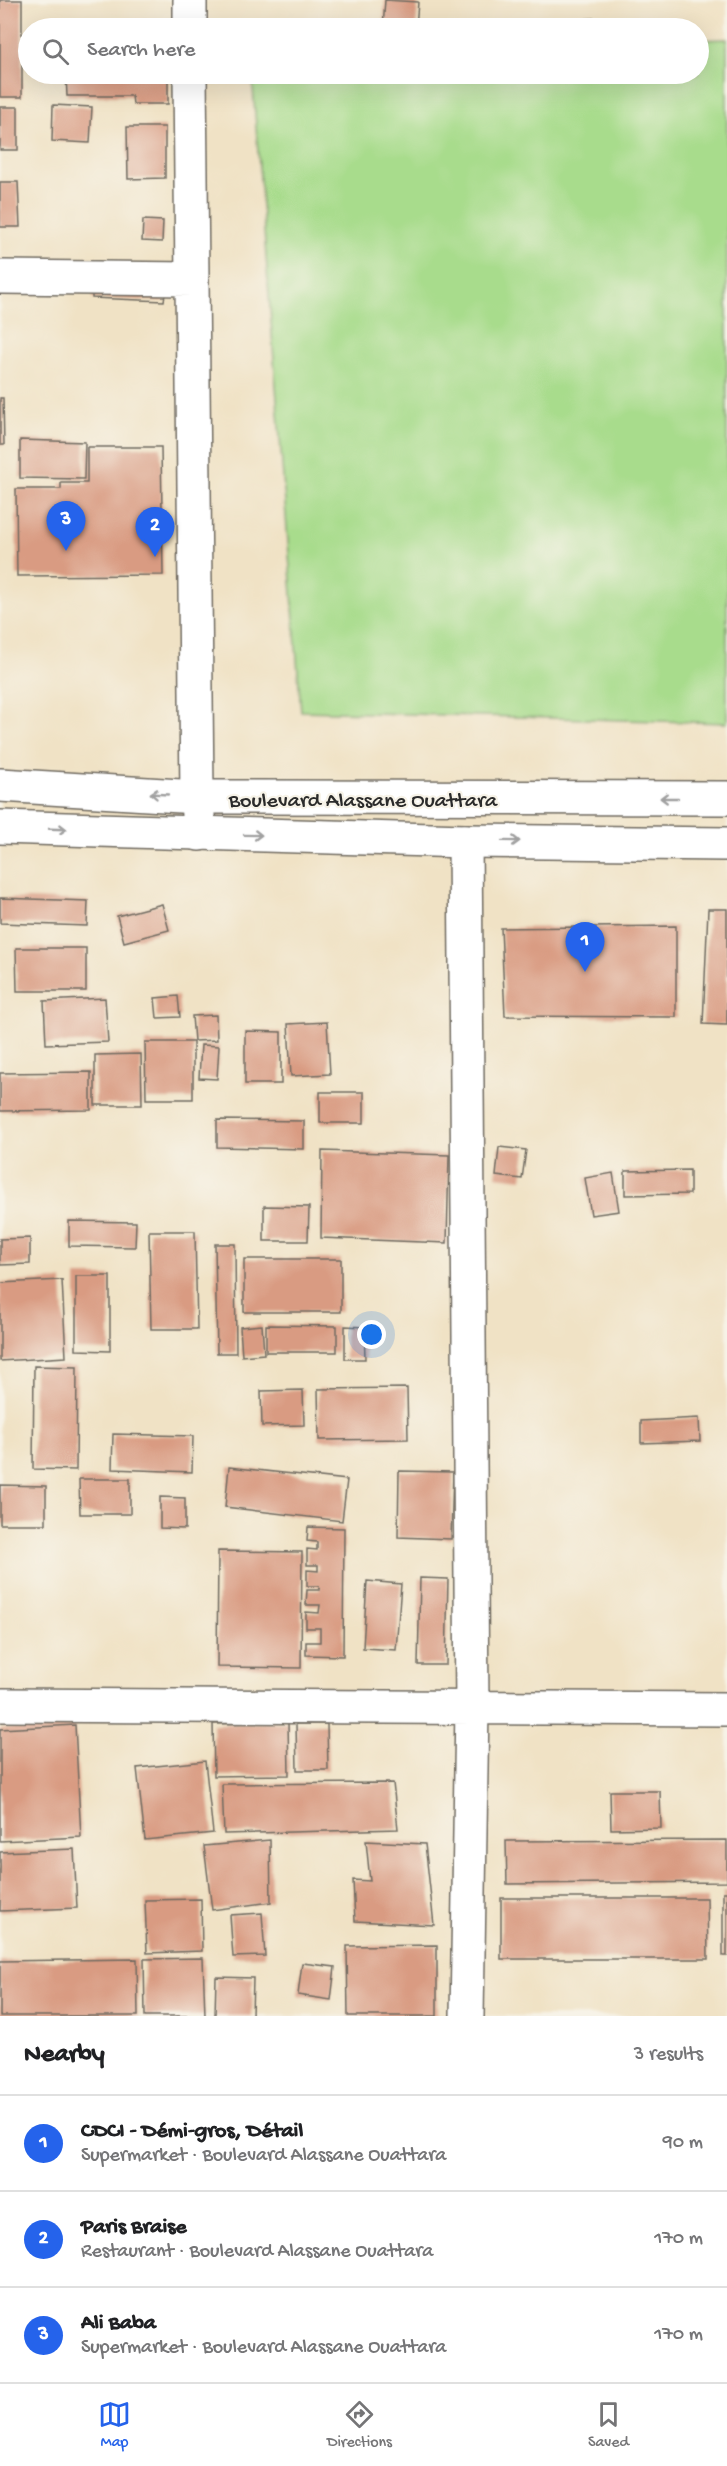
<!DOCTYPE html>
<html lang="en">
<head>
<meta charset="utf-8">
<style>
  :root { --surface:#fff; --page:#f2f2f2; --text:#202124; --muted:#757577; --line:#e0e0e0; --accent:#2563eb }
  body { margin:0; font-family:"Gochi Hand",sans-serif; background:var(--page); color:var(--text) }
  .you { position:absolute; left:372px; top:1335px; width:21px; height:21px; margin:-15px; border:4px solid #fff; border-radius:50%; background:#1a73e8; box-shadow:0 0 0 9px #1a73e833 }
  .badge { display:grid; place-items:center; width:39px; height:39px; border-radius:50%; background:var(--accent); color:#fff; font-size:20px; font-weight:700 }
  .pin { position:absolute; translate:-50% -50px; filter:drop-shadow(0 2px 3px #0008) }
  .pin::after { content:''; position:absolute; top:32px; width:21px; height:18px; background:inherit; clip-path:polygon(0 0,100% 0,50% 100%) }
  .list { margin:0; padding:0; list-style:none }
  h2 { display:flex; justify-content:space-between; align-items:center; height:78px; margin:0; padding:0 24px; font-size:26px }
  h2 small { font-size:20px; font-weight:400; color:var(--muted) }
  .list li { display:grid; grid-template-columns:39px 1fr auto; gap:18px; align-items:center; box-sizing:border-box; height:96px; padding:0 24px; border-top:2px solid var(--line) }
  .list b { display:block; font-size:22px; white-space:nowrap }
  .list p { margin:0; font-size:20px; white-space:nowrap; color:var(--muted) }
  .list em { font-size:20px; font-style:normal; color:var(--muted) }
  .icon { flex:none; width:33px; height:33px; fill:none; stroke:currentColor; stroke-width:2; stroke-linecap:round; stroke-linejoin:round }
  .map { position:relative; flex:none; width:727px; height:2016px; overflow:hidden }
  .search { position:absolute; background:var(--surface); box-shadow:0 6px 24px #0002; left:18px; right:18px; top:18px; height:66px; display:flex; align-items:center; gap:15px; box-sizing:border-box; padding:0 21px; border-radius:33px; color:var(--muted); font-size:22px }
  .sheet { height:366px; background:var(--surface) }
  nav { display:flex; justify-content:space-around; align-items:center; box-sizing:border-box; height:84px; border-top:2px solid var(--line); background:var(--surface); font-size:16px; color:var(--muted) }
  nav a { display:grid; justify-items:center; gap:3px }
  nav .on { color:var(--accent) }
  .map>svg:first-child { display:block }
</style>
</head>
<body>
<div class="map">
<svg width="727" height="2016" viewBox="0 0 727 2016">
  <rect width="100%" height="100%" fill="#f7f3e8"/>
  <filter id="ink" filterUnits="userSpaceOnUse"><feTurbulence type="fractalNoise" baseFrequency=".0167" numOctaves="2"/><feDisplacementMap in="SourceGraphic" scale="12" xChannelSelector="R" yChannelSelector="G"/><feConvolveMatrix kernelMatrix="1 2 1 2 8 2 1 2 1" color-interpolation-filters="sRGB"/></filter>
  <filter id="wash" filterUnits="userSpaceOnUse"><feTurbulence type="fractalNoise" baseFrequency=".008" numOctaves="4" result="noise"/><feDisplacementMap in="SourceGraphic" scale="24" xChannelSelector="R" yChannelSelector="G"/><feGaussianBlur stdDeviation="1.35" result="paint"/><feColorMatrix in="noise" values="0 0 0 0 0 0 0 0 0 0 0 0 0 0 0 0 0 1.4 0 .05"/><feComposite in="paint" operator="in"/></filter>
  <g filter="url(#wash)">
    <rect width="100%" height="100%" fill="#f0e2c5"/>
    <path fill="#a8dc8c" stroke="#6a845c" stroke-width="1.5" d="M727,39V723L301,711L252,74H698L699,40Z"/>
    <g id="blocks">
      <path fill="#d99b82" d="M0,0H22V97H0Z
        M385,0L418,2L416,28H383Z
        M597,18L598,28H546L545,21Z
        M66,74H168V104H133L132,96H67Z
        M53,105L92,107L90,143L52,141Z
        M0,107H18V150H0Z
        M127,127H165V178L128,179Z
        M0,182H18L20,227H0Z
        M143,220L163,221L162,242L142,241Z
        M92,291L165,294L164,301L92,298Z
        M0,398H3L4,445H0Z
        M20,440L85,442L84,479L20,478Z
        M87,447H161L163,575L17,576L16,489H61V483H87Z
        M0,898L88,901L87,926L0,923Z
        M162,904L169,930L124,942L117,916Z
        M708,909H727V1025L703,1024Z
        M676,926V1017L505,1016L501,928Z
        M16,948H86V991H17Z
        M178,996L180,1017L157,1018L155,998Z
        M105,998L108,1042L46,1044L44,1001Z
        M216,1015L217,1040L194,1041L192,1016Z
        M327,1022L330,1074L291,1076L288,1024Z
        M245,1031L281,1032V1084H245Z
        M145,1042H193V1099H146Z
        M201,1045L219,1046L217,1079L199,1078Z
        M141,1054L142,1105H95V1055Z
        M91,1072V1110L0,1111V1073Z
        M320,1092H364V1123H320Z
        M217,1120L304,1121V1149L217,1147Z
        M499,1147L526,1150L522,1179L496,1176Z
        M322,1151L449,1155L447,1243L321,1238Z
        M690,1170V1194L625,1195V1171Z
        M613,1173L619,1211L591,1215L585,1178Z
        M264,1206L309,1207L308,1241H264Z
        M69,1221L136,1222L135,1247L69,1246Z
        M149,1231H195L197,1329H151Z
        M30,1238V1264L0,1265V1239Z
        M215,1244H235L236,1353H217Z
        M244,1259H341V1312H244Z
        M76,1276H110V1351L76,1350Z
        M62,1280L66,1357L0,1361V1283Z
        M262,1325L264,1354L242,1356L240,1327Z
        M266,1325L337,1326V1352H266Z
        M345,1326L364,1327L365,1359H345Z
        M34,1366L77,1367L76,1470L33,1469Z
        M407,1388L408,1439L319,1440L318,1389Z
        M303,1390L304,1425L262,1426L261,1391Z
        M699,1418L700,1441L641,1443V1421Z
        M113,1434L193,1436L192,1472L112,1469Z
        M229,1467L347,1480L342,1521L225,1507Z
        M399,1471L453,1472L451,1539L398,1537Z
        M79,1479H130V1514H80Z
        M0,1485L46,1486V1524H0Z
        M160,1497L185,1498V1529L160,1528Z
        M308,1527L344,1528L343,1656L306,1655V1642H320V1628H306V1612L319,1613L320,1605H306L307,1590H320L319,1586H307V1570L318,1571V1565H307V1549L317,1550V1542L307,1541Z
        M218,1551L302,1552L301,1668L217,1667Z
        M420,1578L448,1579L446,1665H418Z
        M367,1581L401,1584L396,1650L363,1648Z
        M288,1722L289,1775L214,1776L213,1724Z
        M296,1724H327L328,1770H297Z
        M75,1725L81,1837L0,1841V1729Z
        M205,1761L213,1833L145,1840L137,1768Z
        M393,1783L398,1829L224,1834L222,1784Z
        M610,1791H660L661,1828L611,1829Z
        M270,1840L271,1902L212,1910L204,1846Z
        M727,1840V1882L507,1884L506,1841Z
        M366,1841L425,1844L434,1925L355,1921L353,1880L370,1881Z
        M74,1849L77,1908L0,1911V1852Z
        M723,1892H727V1956H723Z
        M501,1898H707L708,1959H501Z
        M201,1899L202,1951L147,1953L145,1900Z
        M262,1913L265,1956L233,1957L230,1915Z
        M437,1945V2016H348L347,1946Z
        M203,1958L205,2016H145L144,1959Z
        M137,1959L138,2016H0V1961Z
        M302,1963L335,1967L331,2000L298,1995Z
        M216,1977L253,1978L252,2016H215Z"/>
    </g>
  </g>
  <g filter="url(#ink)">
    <use href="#blocks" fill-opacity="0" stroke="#706b61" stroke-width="1.5"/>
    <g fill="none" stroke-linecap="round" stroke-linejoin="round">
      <defs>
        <path id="minor" d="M190,0V28
          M190,74L197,797L199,834
          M0,277L192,279
          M465,841L472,1707L467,2016
          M0,1705L727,1709"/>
        <path id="major" d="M0,785L197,797L727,798
          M0,827L465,841L727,844"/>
      </defs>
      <use href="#minor" stroke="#706b61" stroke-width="36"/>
      <use href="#major" stroke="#706b61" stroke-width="36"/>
      <use href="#minor" stroke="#fff" stroke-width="33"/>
      <use href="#major" stroke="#fff" stroke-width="33"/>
    </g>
    <defs><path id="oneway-shaft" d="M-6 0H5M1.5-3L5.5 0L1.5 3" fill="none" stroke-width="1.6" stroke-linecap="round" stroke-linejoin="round" transform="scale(1.5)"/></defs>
    <g stroke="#a0a0a0">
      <use href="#oneway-shaft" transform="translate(159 794) rotate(-177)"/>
      <use href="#oneway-shaft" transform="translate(669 798) rotate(-180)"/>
      <use href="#oneway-shaft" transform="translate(58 829) rotate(2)"/>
      <use href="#oneway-shaft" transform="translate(253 835) rotate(1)"/>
      <use href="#oneway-shaft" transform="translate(511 841) rotate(1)"/>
    </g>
  </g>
  <g text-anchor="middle" stroke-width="4.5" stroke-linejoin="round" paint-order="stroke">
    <g font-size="22" fill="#2b2b2b" stroke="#f7f3e8">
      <text x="363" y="806">Boulevard Alassane Ouattara</text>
    </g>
  </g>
</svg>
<div class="you"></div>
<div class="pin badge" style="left:585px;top:972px">1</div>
<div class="pin badge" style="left:155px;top:557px">2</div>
<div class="pin badge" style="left:66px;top:551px">3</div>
<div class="search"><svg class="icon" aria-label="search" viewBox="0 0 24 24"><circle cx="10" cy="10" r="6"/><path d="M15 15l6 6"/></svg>Search here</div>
</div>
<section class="sheet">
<h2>Nearby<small>3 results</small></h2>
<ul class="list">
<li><span class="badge">1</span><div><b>CDCI - Démi-gros, Détail</b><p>Supermarket · Boulevard Alassane Ouattara</p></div><em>90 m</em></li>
<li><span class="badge">2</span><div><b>Paris Braise</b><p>Restaurant · Boulevard Alassane Ouattara</p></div><em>170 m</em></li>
<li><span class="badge">3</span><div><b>Ali Baba</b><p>Supermarket · Boulevard Alassane Ouattara</p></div><em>170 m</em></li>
</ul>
</section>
<nav>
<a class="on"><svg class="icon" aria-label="map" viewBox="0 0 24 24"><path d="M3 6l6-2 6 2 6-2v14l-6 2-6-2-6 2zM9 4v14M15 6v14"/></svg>Map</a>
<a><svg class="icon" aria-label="directions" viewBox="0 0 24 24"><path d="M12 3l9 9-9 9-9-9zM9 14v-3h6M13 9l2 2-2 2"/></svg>Directions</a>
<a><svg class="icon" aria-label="saved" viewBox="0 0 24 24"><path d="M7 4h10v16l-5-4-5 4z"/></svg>Saved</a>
</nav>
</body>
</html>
